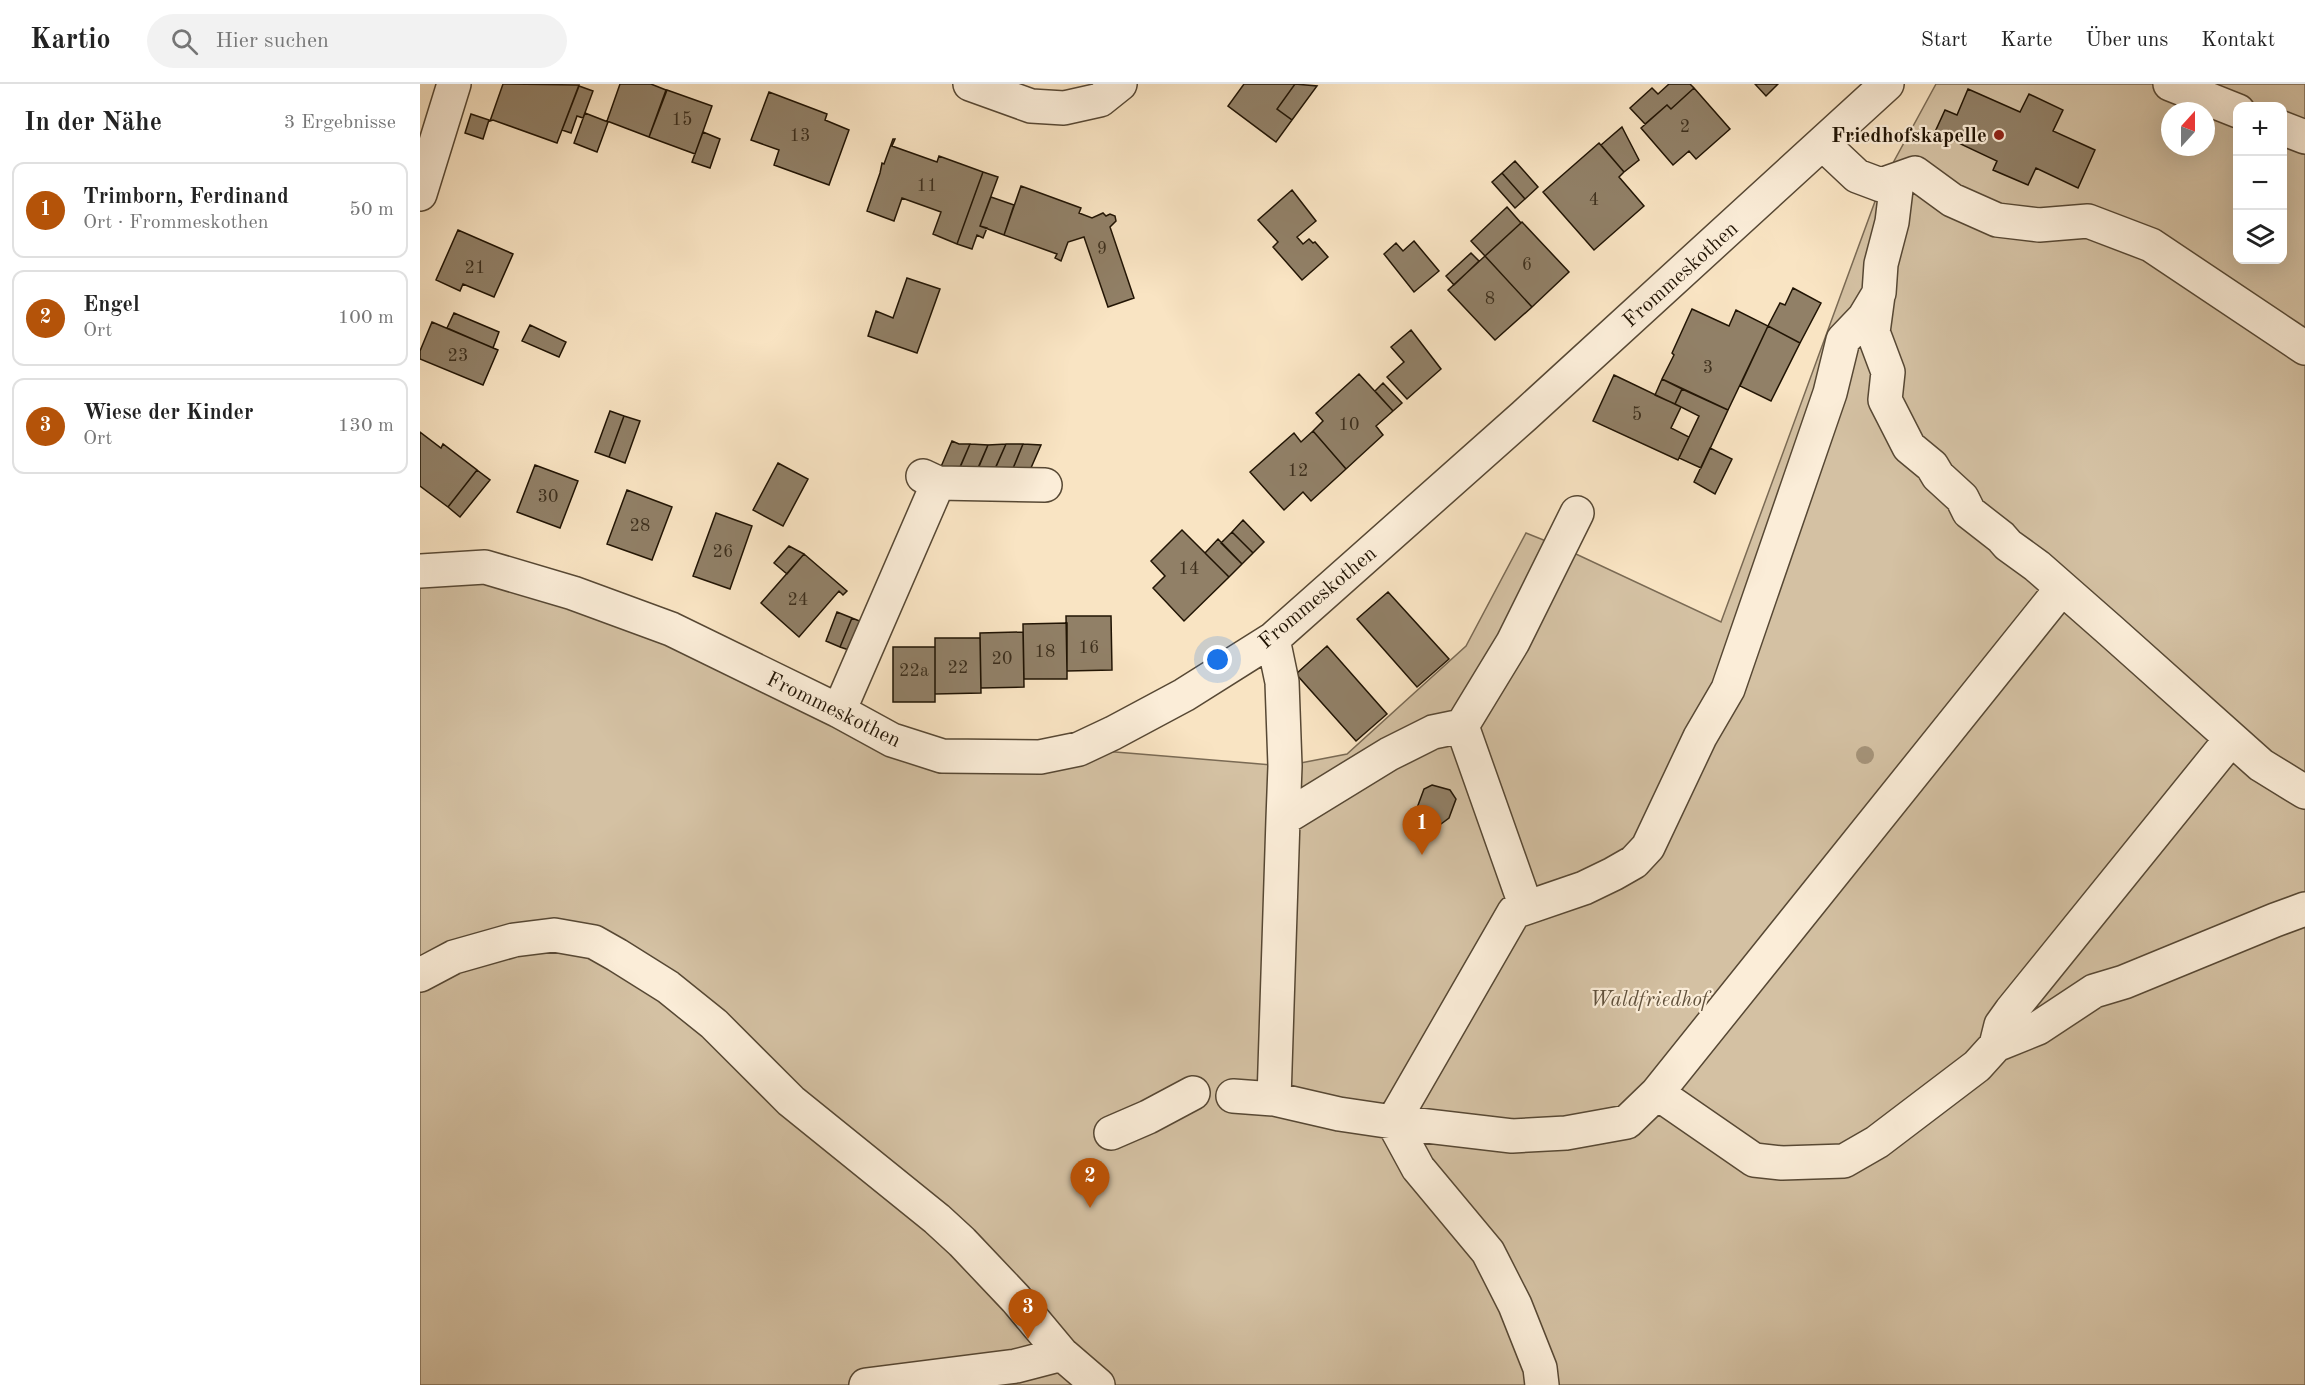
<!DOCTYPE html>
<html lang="de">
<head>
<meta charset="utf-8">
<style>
  :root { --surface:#fff; --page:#f2f2f2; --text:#222; --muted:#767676; --line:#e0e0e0; --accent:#b45309 }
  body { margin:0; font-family:"Old Standard TT",serif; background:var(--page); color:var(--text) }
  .controls { position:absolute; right:18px; top:18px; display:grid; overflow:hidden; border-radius:12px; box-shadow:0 6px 24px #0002 }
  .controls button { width:54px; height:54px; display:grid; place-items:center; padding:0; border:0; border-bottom:2px solid var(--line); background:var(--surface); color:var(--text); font:30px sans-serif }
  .compass { position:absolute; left:1741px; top:18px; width:54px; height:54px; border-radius:50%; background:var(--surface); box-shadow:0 6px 24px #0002; rotate:21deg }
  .you { position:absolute; left:798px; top:576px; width:21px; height:21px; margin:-15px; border:4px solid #fff; border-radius:50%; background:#1a73e8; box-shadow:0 0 0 9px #1a73e833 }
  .badge { display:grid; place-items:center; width:39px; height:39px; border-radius:50%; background:var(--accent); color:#fff; font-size:20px; font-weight:700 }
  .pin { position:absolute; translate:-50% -50px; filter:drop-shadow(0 2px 3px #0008) }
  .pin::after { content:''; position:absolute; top:32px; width:21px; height:18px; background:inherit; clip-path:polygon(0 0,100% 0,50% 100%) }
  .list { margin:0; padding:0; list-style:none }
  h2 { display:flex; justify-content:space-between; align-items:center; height:78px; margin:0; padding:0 24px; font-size:26px }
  h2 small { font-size:20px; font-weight:400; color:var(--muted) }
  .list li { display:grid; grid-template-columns:39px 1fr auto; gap:18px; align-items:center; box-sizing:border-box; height:96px; margin:0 12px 12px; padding:0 12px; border:2px solid var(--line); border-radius:12px }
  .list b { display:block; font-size:22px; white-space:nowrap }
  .list p { margin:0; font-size:20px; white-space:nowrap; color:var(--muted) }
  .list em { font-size:20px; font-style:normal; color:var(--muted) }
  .icon { flex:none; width:33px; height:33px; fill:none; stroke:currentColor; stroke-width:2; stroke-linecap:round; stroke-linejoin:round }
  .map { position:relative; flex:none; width:1885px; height:1301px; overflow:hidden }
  header { display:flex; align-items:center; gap:36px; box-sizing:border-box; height:84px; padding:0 30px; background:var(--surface); border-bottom:2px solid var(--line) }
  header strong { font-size:28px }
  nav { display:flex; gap:33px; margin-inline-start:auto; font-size:21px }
  .search { width:420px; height:54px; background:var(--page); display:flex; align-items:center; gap:15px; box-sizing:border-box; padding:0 21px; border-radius:33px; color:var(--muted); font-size:22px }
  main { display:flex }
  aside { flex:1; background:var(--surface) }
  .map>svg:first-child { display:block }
</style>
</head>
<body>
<header>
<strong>Kartio</strong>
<div class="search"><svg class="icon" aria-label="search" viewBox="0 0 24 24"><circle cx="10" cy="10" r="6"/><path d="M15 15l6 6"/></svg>Hier suchen</div>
<nav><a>Start</a><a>Karte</a><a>Über uns</a><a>Kontakt</a></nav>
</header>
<main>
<aside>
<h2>In der Nähe<small>3 Ergebnisse</small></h2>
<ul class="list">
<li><span class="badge">1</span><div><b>Trimborn, Ferdinand</b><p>Ort · Frommeskothen</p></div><em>50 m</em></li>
<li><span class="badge">2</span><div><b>Engel</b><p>Ort</p></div><em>100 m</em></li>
<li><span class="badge">3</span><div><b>Wiese der Kinder</b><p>Ort</p></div><em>130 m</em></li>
</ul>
</aside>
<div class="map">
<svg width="1885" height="1301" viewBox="0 0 1885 1301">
  <rect width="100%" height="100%" fill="#f9e4c3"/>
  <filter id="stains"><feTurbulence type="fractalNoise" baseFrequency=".00333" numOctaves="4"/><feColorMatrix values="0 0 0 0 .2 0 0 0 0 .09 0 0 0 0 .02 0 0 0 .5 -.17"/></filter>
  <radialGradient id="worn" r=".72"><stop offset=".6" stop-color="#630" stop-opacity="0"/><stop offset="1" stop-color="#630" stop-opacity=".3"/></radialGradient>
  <path fill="#d4c1a3" stroke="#7a6a54" stroke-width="1.5" fill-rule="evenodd" d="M1516,0H1885V1301H0V487L65,483L472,656L659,665L865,682L927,670L1046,562L1106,449L1141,463L1301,538L1461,101ZM1818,22H1862V176H1818ZM1750,27H1786V63H1750Z"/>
  <path fill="#918067" stroke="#211404" stroke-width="1.5" d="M83,0L159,1L137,59L73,36L70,37Z
    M200,0H231L246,6L229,53L187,37Z
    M824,0H875L857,25L872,36L856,58L808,22Z
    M875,0L897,2L872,36L857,25Z
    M1249,0H1270L1274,4L1251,25L1247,21L1225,40L1210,24L1232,4L1238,10Z
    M1335,0H1358L1346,12Z
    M159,2L173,7L163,34L157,32L151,49L142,46Z
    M1274,4L1310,45L1276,75L1269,67L1253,81L1221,44L1247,21L1251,25Z
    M1548,5L1600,28L1609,10L1643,26L1633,47L1675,66L1658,104L1616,84L1608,101L1573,86L1577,77L1515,48L1525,26L1537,31Z
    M247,6L292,22L275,70L229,53Z
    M349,8L407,30L405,36L429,46L409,101L354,81L359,66L331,56Z
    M165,29L188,38L177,68L154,59Z
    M51,30L69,36L63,55L45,49Z
    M1202,43L1219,76L1204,88L1181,61Z
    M283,48L300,55L290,84L272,78Z
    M473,55H475L472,62L517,78L519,72L563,88L537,160L513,150L521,128L482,114L474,137L447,127L460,89L462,79L464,80Z
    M1179,59L1204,88L1199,93L1224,122L1174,166L1123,108Z
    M1095,77L1118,103L1105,115L1082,89Z
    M563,88L578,93L560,142L567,144L563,154L557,151L552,165L537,160Z
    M1082,89L1105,115L1095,124L1072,98Z
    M601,102L661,124L659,129L672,134L683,129L686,132L690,130L695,132L696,137L690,143L714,214L688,223L664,153L648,158L641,177L635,174L637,170L584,151Z
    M872,106L896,137L877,153L883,160L889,155L893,159L895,158L908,173L882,196L853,163L858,158L838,136Z
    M571,113L594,121L584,151L560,142Z
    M1087,123L1101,139L1065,172L1051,157Z
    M1102,138L1149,188L1112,223L1065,172Z
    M38,146L93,170L74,213L43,200L40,207L16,196Z
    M994,157L1019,187L994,208L964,170L976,159L983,167Z
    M1051,169L1059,177L1034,201L1026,192Z
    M1065,172L1112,223L1075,256L1028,206Z
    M487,194L520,205L497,269L448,252L456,227L473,234Z
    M1373,204L1401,219L1380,259L1348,242L1360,219L1365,221Z
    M1272,225L1309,242L1316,226L1348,242L1308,326L1242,295L1254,271L1252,269Z
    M34,229L79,248L73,264L27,244Z
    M12,238L78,266L63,301L0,275V267Z
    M110,241L146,258L139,273L102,257Z
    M1348,242L1380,259L1351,317L1320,302Z
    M991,246L1021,285L987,315L967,293L984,278L971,263Z
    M939,290L973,327L956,342L963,351L926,385L893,347L903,337L896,329Z
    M1194,291L1261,323L1251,344L1269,353L1258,376L1173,337Z
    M1242,295L1262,305L1255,320L1235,311Z
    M963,299L982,319L973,327L955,307Z
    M1262,305L1308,326L1281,384L1259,374L1279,332L1255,320Z
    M190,327L204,332L189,373L175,368Z
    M204,332L220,337L205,379L189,373Z
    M893,347L926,385L891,417L883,408L864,426L830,388L874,349L881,358Z
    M0,348L21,364L23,360L57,386L28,423L0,402Z
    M532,357L539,360H550L536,392L520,385Z
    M550,360L568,361L555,392L539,386Z
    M586,360H603L589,394L574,387Z
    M586,360L572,392L557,386L568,361Z
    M603,360L621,361L607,393L592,387Z
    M1290,364L1312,375L1295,410L1274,398Z
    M358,379L388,395L363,442L333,426Z
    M115,381L158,397L140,444L97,428Z
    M57,386L70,396L40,433L28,423Z
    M207,406L252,423L232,476L187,460Z
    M296,429L332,442L310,505L273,492Z
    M823,436L844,458L833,469L812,448Z
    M762,446L809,493L764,537L733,504L745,492L731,477Z
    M812,448L833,469L822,480L801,459Z
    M798,455L822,480L809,493L785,469Z
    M369,462L384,470L367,490L354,479Z
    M384,470L427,507L423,511L419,507L379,553L341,519Z
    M968,508L1029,575L997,603L937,535Z
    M417,528L432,534L420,563L406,557Z
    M646,532H691L692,586L647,587Z
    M432,534L447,540L435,568L420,563Z
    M647,539V595H604L603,540Z
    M603,548L604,603L561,604L560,549Z
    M515,554H560L561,609L515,610Z
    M907,562L967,630L936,657L876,590Z
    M473,563H515V618H473Z
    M1012,701L1030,706L1036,715L1029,734L1021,740L1001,732L997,724L1004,705Z"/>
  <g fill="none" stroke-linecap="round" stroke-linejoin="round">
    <defs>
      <path id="minor" d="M550,0L611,22L644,24L680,16L700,0
        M1750,0L1818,27
        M1862,44L1885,53
        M1403,60L1437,92L1461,101L1495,89L1532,116L1577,136L1619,141L1668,137L1731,161L1885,264
        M0,110L34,0
        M1458,211L1453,248L1468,288L1465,316L1489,363L1512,382L1518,392L1542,414L1549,428L1581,453L1588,461L1617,482L1691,547L1841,681L1885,708
        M503,392L518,399L625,401
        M0,487L65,483L153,509L251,545L419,627L472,656L522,672L620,673L659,665L693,649L764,611L853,555L1104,332L1467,0
        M853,555L862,598L865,682L863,735
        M419,627L518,399
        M1042,642L1106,823
        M0,891L34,873L94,856L134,851L174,858L197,871L248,903L294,940L371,1017L517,1135L542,1158L596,1215L642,1270L678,1301
        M1576,961L1581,941L1591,927L1811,655
        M1237,1009L1334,1076L1362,1079L1424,1077L1457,1058L1557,982L1576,961L1618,944L1674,907L1704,898L1855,836L1885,825
        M813,1012L854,1015L919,1030L973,1038L1092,1052L1146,1049L1207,1038L1237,1009L1642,504
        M854,1015L863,735L969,670L1013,648L1042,642L1093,558L1157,429
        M691,1049L728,1033L773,1009
        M446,1301L596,1282L642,1270
        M1122,1301L1120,1284L1095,1221L1068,1168L998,1084L973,1038L1094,828L1164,804L1193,790L1214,778L1228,763L1280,653L1308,605L1410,309L1423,256L1444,234L1459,209L1461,180L1472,138L1477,97"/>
    </defs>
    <use href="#minor" stroke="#574834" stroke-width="36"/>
    <use href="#minor" stroke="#fbedd8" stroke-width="33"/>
  </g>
  <circle fill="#a59379" cx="1445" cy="671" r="9"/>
  <circle fill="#8f2418" stroke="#fbedd8" stroke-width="2" cx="1579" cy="51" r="6"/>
  <g text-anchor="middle" stroke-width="4.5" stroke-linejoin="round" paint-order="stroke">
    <g font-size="18" fill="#3d2f1d">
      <text x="262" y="41">15</text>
      <text x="1265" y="48">2</text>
      <text x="380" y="57">13</text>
      <text x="507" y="107">11</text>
      <text x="1174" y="121">4</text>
      <text x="682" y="170">9</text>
      <text x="1107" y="186">6</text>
      <text x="55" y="189">21</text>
      <text x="1070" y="220">8</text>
      <text x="38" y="277">23</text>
      <text x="1288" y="289">3</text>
      <text x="1217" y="336">5</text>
      <text x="929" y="346">10</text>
      <text x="878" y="392">12</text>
      <text x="128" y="418">30</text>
      <text x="220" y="447">28</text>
      <text x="303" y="473">26</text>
      <text x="769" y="490">14</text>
      <text x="378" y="521">24</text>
      <text x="669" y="569">16</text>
      <text x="625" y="573">18</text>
      <text x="582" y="580">20</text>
      <text x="538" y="589">22</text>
      <text x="494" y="592">22a</text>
    </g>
    <g font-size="21" font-weight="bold" fill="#211404" stroke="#fbedd8" text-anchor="end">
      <text x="1567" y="58">Friedhofskapelle</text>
    </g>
    <g font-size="21" fill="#211404" stroke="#fbedd8">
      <text transform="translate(1260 190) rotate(-42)" y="7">Frommeskothen</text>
      <text transform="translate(897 513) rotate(-40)" y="7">Frommeskothen</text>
      <text transform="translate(414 625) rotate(26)" y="7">Frommeskothen</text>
    </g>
    <g font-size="21" font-style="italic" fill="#60513c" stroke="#fbedd8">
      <text x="1229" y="922">Waldfriedhof</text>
    </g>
  </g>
  <rect width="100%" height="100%" filter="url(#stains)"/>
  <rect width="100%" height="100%" fill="url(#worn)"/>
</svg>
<div class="controls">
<button>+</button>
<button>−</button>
<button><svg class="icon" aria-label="layers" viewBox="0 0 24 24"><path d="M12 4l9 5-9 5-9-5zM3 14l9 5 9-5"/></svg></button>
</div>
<svg class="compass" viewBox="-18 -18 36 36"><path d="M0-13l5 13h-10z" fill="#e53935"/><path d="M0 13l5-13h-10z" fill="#767676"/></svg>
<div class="you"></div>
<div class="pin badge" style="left:1002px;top:771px">1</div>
<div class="pin badge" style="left:670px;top:1124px">2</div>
<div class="pin badge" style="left:608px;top:1255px">3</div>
</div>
</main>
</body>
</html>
